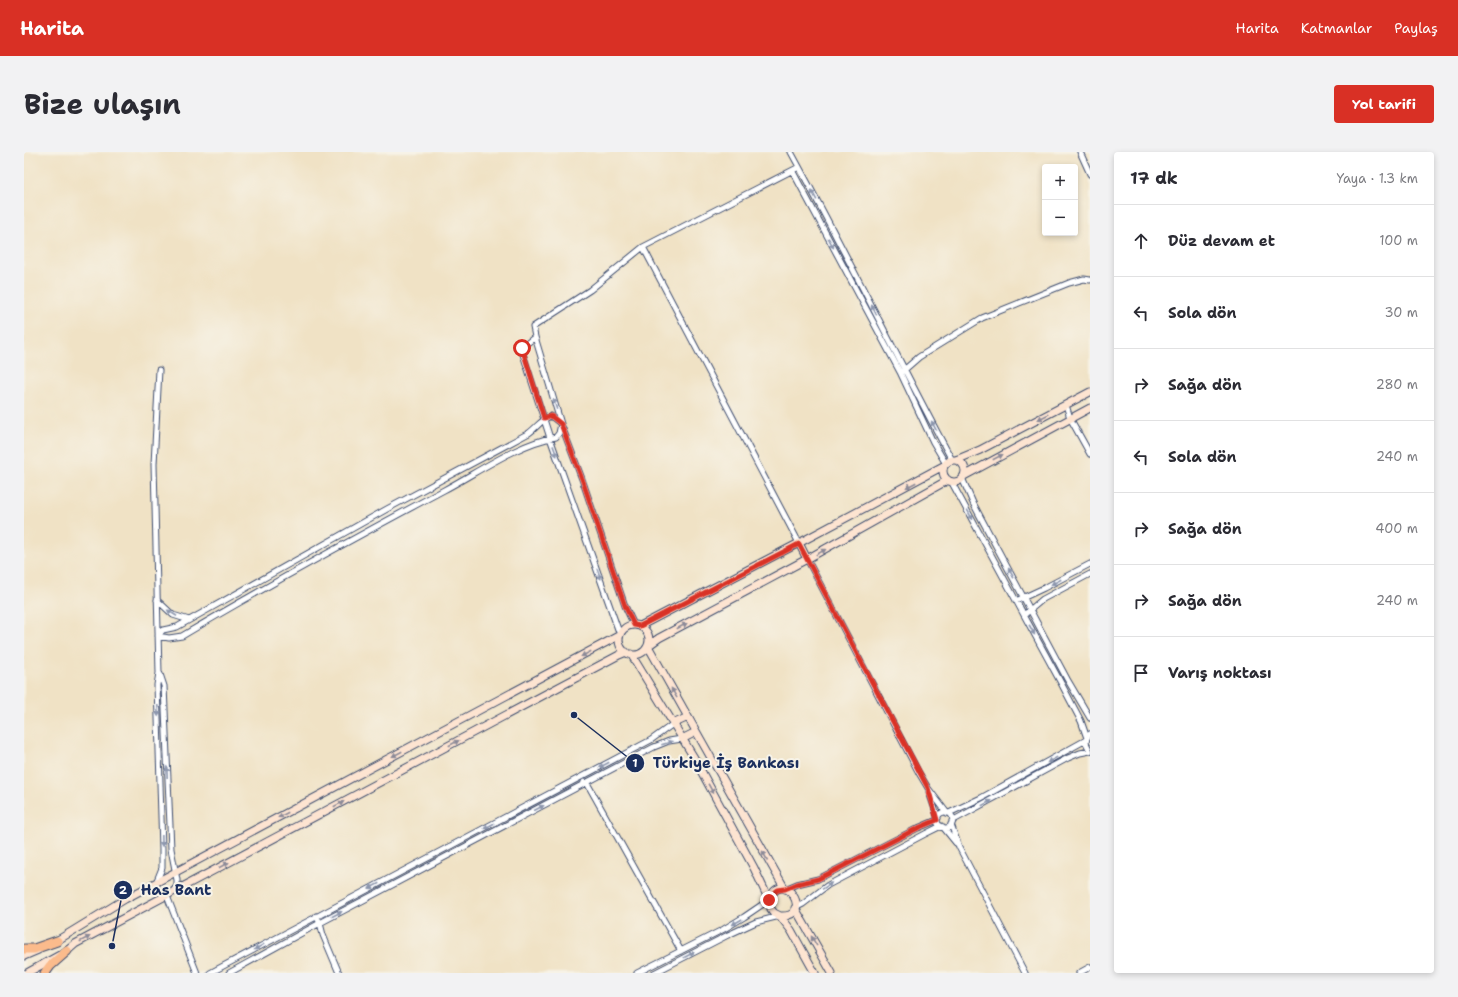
<!DOCTYPE html>
<html lang="tr">
<head>
<meta charset="utf-8">
<style>
  :root { --surface:#fff; --page:#f2f2f3; --text:#2b2b33; --muted:#7c7c81; --line:#e1e1e2; --accent:#d93025 }
  body { margin:0; font-family:"Shantell Sans",sans-serif; background:var(--page); color:var(--text) }
  .controls { position:absolute; right:12px; top:12px; display:grid; overflow:hidden; border-radius:4px; box-shadow:0 2px 6px #0003 }
  .controls button { width:36px; height:36px; display:grid; place-items:center; padding:0; border:0; border-bottom:1px solid var(--line); background:var(--surface); color:var(--text); font:20px sans-serif }
  .stop { position:absolute; width:12px; height:12px; margin:-9px; border:3px solid #d93025; border-radius:50%; background:#fff }
  .stop.end { background:#d93025; border-color:#fff; box-shadow:0 1px 4px #0008 }
  .list { margin:0; padding:0; list-style:none }
  h2 { display:flex; justify-content:space-between; align-items:center; height:52px; margin:0; padding:0 16px; font-size:17px }
  h2 small { font-size:13px; font-weight:400; color:var(--muted) }
  .list li { display:grid; grid-template-columns:26px 1fr auto; gap:12px; align-items:center; box-sizing:border-box; height:72px; padding:0 16px; border-top:1px solid var(--line) }
  .list b { display:block; font-size:15px; white-space:nowrap }
  .list em { font-size:13px; font-style:normal; color:var(--muted) }
  .icon { flex:none; width:22px; height:22px; fill:none; stroke:currentColor; stroke-width:2; stroke-linecap:round; stroke-linejoin:round }
  .map { position:relative; flex:none; width:1066px; height:821px; overflow:hidden; border-radius:4px }
  header { display:flex; align-items:center; gap:24px; box-sizing:border-box; height:56px; padding:0 20px; background:var(--accent); color:#fff }
  header strong { font-size:19px }
  nav { display:flex; gap:22px; margin-inline-start:auto; font-size:14px }
  .intro { display:flex; align-items:center; justify-content:space-between; box-sizing:border-box; height:96px; padding:0 24px }
  h1 { margin:0; font-size:28px }
  .button { padding:10px 18px; border-radius:4px; background:var(--accent); color:#fff; font-size:14px; font-weight:700 }
  main { display:flex; gap:24px; padding:0 24px }
  aside { flex:1; background:var(--surface); border-radius:4px; box-shadow:0 2px 6px #0003 }
  .map>svg:first-child { display:block }
</style>
</head>
<body>
<header>
<strong>Harita</strong>
<nav><a>Harita</a><a>Katmanlar</a><a>Paylaş</a></nav>
</header>
<div class="intro"><h1>Bize ulaşın</h1><a class="button">Yol tarifi</a></div>
<main>
<div class="map">
<svg width="1066" height="821" viewBox="0 0 1066 821">
  <rect width="100%" height="100%" fill="#f7f3e8"/>
  <filter id="ink" filterUnits="userSpaceOnUse"><feTurbulence type="fractalNoise" baseFrequency=".025" numOctaves="2"/><feDisplacementMap in="SourceGraphic" scale="8" xChannelSelector="R" yChannelSelector="G"/><feConvolveMatrix kernelMatrix="1 2 1 2 8 2 1 2 1" color-interpolation-filters="sRGB"/></filter>
  <filter id="wash" filterUnits="userSpaceOnUse"><feTurbulence type="fractalNoise" baseFrequency=".012" numOctaves="4" result="noise"/><feDisplacementMap in="SourceGraphic" scale="16" xChannelSelector="R" yChannelSelector="G"/><feGaussianBlur stdDeviation="0.9" result="paint"/><feColorMatrix in="noise" values="0 0 0 0 0 0 0 0 0 0 0 0 0 0 0 0 0 1.4 0 .05"/><feComposite in="paint" operator="in"/></filter>
  <g filter="url(#wash)">
    <rect width="100%" height="100%" fill="#f0e2c5"/>
  </g>
  <g filter="url(#ink)">
    <g fill="none" stroke-linecap="round" stroke-linejoin="round">
      <defs>
        <path id="street" d="M767,0C823,102 873,206 928,308
          M1056,0L1066,22
          M769,20L876,220L909,290L922,312
          M619,95L775,391
          M511,185L537,272L558,327L601,454L610,473
          M135,218L130,312L135,521L133,533L138,697V716L132,731L133,736L143,744L173,821
          M879,219L895,205L958,166L1045,131L1060,127L1066,128
          M1042,253L1046,266L1066,302
          M527,264L537,272L535,281L532,285C495,291 454,320 420,338C332,385 244,433 158,484L145,486L134,484L139,478L153,475L363,357L505,281C513,275 518,267 527,264Z
          M938,326L949,351L1043,527L1066,566
          M927,329L1037,531L1057,569L1063,586
          M783,407L895,621L904,636L923,661
          M133,448L149,463L165,468
          M992,449L1020,436L1066,412
          M1000,463L1019,447L1066,422
          M596,483L526,286L497,196L511,185L509,175L566,138L619,95L775,15
          M136,522L140,534L147,697L153,728V734L149,739
          M1066,582L1063,586L1062,591L1066,599
          M560,630L563,631L657,799
          M905,640L914,666
          M913 668a8 8 0 1 1 16 0a8 8 0 1 1-16 0Z
          M925,661L957,646L1062,588
          M928,669L1044,606L1056,601L1066,599
          M927,672L935,695L1001,821
          M919,675L932,691
          M761,737L773,732L794,727L894,676L913,668
          M771,756L779,752L804,733L901,682L917,674
          M292,764L296,771L299,783L315,821
          M186,821L627,588L649,572
          M205,821L296,771L630,595L645,589L658,587
          M613,821L700,777L720,765L745,748
          M630,821L704,783L732,770L756,764
          M1055,821L1066,815"/>
        <path id="secondary" d="M932,308L956,298L1066,240
          M919 319a11 11 0 1 1 22 0a11 11 0 1 1-22 0Z
          M940,324L1066,256
          M775,391L783,407
          M595 488a15 15 0 1 1 30 0a15 15 0 1 1-30 0Z
          M616,474L775,391L921,313
          M607,502L669,604L730,716L745,748L747,757L750,761L756,764L767,778L791,821
          M649,572L664,565
          M658,587L672,580
          M761,737L624,494L635,486L783,407L924,328
          M745,748C759,713 792,766 756,764
          M771,756L808,821
          M29,791L101,747L596,483
          M0,804L14,798
          M3,821L43,799L51,792L595,503L602,500"/>
        <path id="highway" d="M0,797H10L33,789
          M21,821L26,814L43,799"/>
      </defs>
      <use href="#street" stroke="#3b4a6d" stroke-width="7"/>
      <use href="#secondary" stroke="#3b4a6d" stroke-width="9"/>
      <use href="#highway" stroke="#3b4a6d" stroke-width="11"/>
      <use href="#street" stroke="#fff" stroke-width="5"/>
      <use href="#secondary" stroke="#fde4d1" stroke-width="7"/>
      <use href="#highway" stroke="#fbbb8c" stroke-width="9"/>
    </g>
    <defs><path id="oneway-solid" d="M-6-.8H1V-3.2L6.5 0L1 3.2V.8H-6Z"/></defs>
    <g fill="#8d97ae">
      <use href="#oneway-solid" transform="translate(790 43) rotate(-118)"/>
      <use href="#oneway-solid" transform="translate(807 91) rotate(62)"/>
      <use href="#oneway-solid" transform="translate(850 158) rotate(-117)"/>
      <use href="#oneway-solid" transform="translate(531 252) rotate(-107)"/>
      <use href="#oneway-solid" transform="translate(910 274) rotate(-118)"/>
      <use href="#oneway-solid" transform="translate(531 299) rotate(70)"/>
      <use href="#oneway-solid" transform="translate(946 363) rotate(62)"/>
      <use href="#oneway-solid" transform="translate(987 421) rotate(-119)"/>
      <use href="#oneway-solid" transform="translate(575 422) rotate(70)"/>
      <use href="#oneway-solid" transform="translate(1032 430) rotate(152)"/>
      <use href="#oneway-solid" transform="translate(148 461) rotate(-147)"/>
      <use href="#oneway-solid" transform="translate(1008 478) rotate(61)"/>
      <use href="#oneway-solid" transform="translate(134 559) rotate(88)"/>
      <use href="#oneway-solid" transform="translate(643 591) rotate(-17)"/>
      <use href="#oneway-solid" transform="translate(1028 608) rotate(151)"/>
      <use href="#oneway-solid" transform="translate(580 613) rotate(152)"/>
      <use href="#oneway-solid" transform="translate(143 620) rotate(-92)"/>
      <use href="#oneway-solid" transform="translate(963 651) rotate(-28)"/>
      <use href="#oneway-solid" transform="translate(515 656) rotate(-28)"/>
      <use href="#oneway-solid" transform="translate(465 674) rotate(152)"/>
      <use href="#oneway-solid" transform="translate(138 689) rotate(89)"/>
      <use href="#oneway-solid" transform="translate(350 734) rotate(153)"/>
      <use href="#oneway-solid" transform="translate(803 734) rotate(-34)"/>
      <use href="#oneway-solid" transform="translate(313 762) rotate(-28)"/>
      <use href="#oneway-solid" transform="translate(713 770) rotate(150)"/>
      <use href="#oneway-solid" transform="translate(235 795) rotate(151)"/>
      <use href="#oneway-solid" transform="translate(665 803) rotate(-27)"/>
    </g>
    <g fill="#8c8a98">
      <use href="#oneway-solid" transform="translate(1019 265) rotate(153)"/>
      <use href="#oneway-solid" transform="translate(974 305) rotate(-28)"/>
      <use href="#oneway-solid" transform="translate(887 333) rotate(152)"/>
      <use href="#oneway-solid" transform="translate(797 400) rotate(-29)"/>
      <use href="#oneway-solid" transform="translate(658 474) rotate(-28)"/>
      <use href="#oneway-solid" transform="translate(562 502) rotate(152)"/>
      <use href="#oneway-solid" transform="translate(650 541) rotate(-120)"/>
      <use href="#oneway-solid" transform="translate(430 591) rotate(-28)"/>
      <use href="#oneway-solid" transform="translate(373 602) rotate(152)"/>
      <use href="#oneway-solid" transform="translate(687 637) rotate(61)"/>
      <use href="#oneway-solid" transform="translate(315 652) rotate(-28)"/>
      <use href="#oneway-solid" transform="translate(259 663) rotate(152)"/>
      <use href="#oneway-solid" transform="translate(741 704) rotate(-119)"/>
      <use href="#oneway-solid" transform="translate(200 713) rotate(-28)"/>
      <use href="#oneway-solid" transform="translate(61 787) rotate(-28)"/>
      <use href="#oneway-solid" transform="translate(790 789) rotate(-120)"/>
    </g>
  </g>
  <g fill="none" stroke-linecap="round" stroke-linejoin="round" filter="url(#ink)">
    <path stroke="#d93025" stroke-width="5" d="M498,196L520,266L527,264L537,272L558,327L601,454L610,473L616,474L775,392L904,636L913,668L894,676L794,727L773,732L761,737L754,738L747,743L745,748"/>
  </g>
  <path fill="none" stroke="#1b2f5e" stroke-width="1.5" d="M550 563L611 611M88 794L99 738"/>
  <g fill="#1b2f5e" stroke="#f7f3e8" stroke-width="1.5">
    <circle cx="550" cy="563" r="4"/>
    <circle cx="88" cy="794" r="4"/>
    <circle cx="611" cy="611" r="10"/>
    <circle cx="99" cy="738" r="10"/>
  </g>
  <g font-size="12" text-anchor="middle" font-weight="bold" fill="#fff">
    <text x="611" y="615">1</text>
    <text x="99" y="742">2</text>
  </g>
  <g font-size="15" text-anchor="middle" font-weight="bold" fill="#1b2f5e" stroke="#f7f3e8" stroke-width="4" stroke-linejoin="round" paint-order="stroke">
    <text x="702" y="616">Türkiye İş Bankası</text>
    <text x="152" y="743">Has Bant</text>
  </g>
</svg>
<div class="controls">
<button>+</button>
<button>−</button>
</div>
<div class="stop" style="left:498px;top:196px"></div>
<div class="stop end" style="left:745px;top:748px"></div>
</div>
<aside>
<h2>17 dk<small>Yaya · 1.3 km</small></h2>
<ul class="list">
<li><svg class="icon" aria-label="ahead" viewBox="0 0 24 24"><path d="M12 20V5M6 11l6-6 6 6"/></svg><div><b>Düz devam et</b></div><em>100 m</em></li>
<li><svg class="icon" aria-label="left" viewBox="0 0 24 24"><path d="M17 20v-9H6M10 6l-5 5 5 5"/></svg><div><b>Sola dön</b></div><em>30 m</em></li>
<li><svg class="icon" aria-label="right" viewBox="0 0 24 24"><path d="M7 20v-9h11M14 6l5 5-5 5"/></svg><div><b>Sağa dön</b></div><em>280 m</em></li>
<li><svg class="icon" aria-label="left" viewBox="0 0 24 24"><path d="M17 20v-9H6M10 6l-5 5 5 5"/></svg><div><b>Sola dön</b></div><em>240 m</em></li>
<li><svg class="icon" aria-label="right" viewBox="0 0 24 24"><path d="M7 20v-9h11M14 6l5 5-5 5"/></svg><div><b>Sağa dön</b></div><em>400 m</em></li>
<li><svg class="icon" aria-label="right" viewBox="0 0 24 24"><path d="M7 20v-9h11M14 6l5 5-5 5"/></svg><div><b>Sağa dön</b></div><em>240 m</em></li>
<li><svg class="icon" aria-label="arrive" viewBox="0 0 24 24"><path d="M6 21V4h12l-3 4 3 4H6"/></svg><div><b>Varış noktası</b></div></li>
</ul>
</aside>
</main>
</body>
</html>
